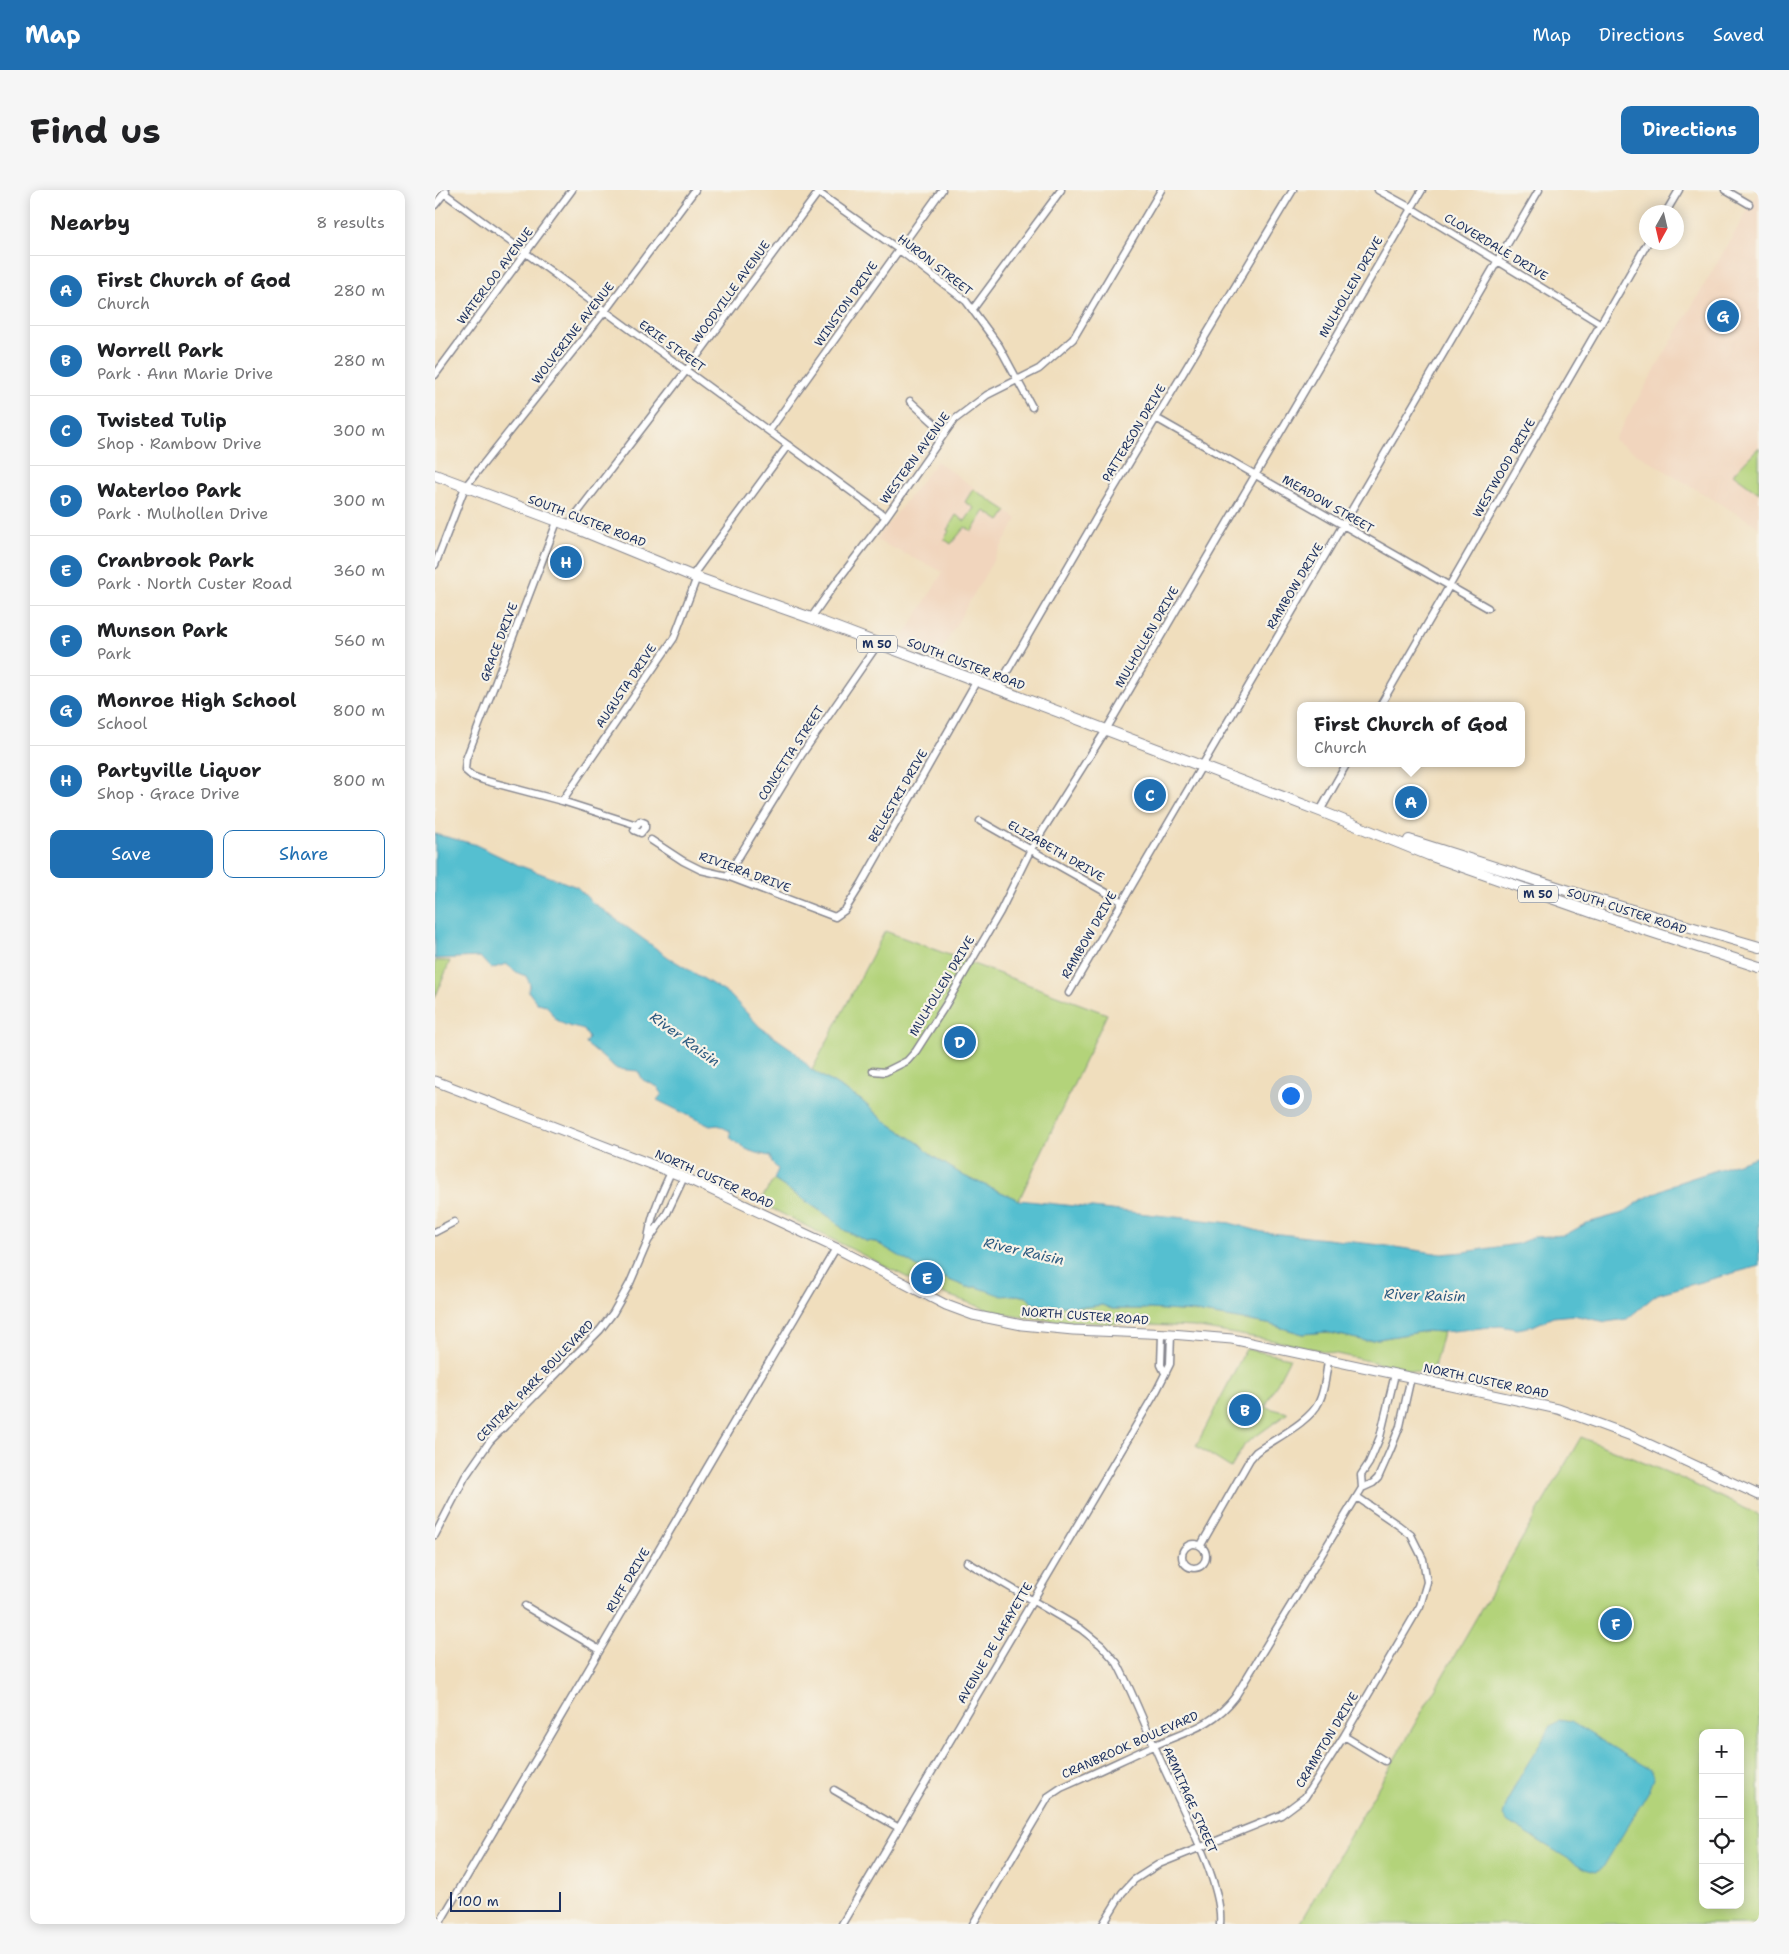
<!DOCTYPE html>
<html lang="en">
<head>
<meta charset="utf-8">
<style>
  :root { --surface:#fff; --page:#f6f6f6; --text:#202124; --muted:#757577; --line:#e0e0e0; --accent:#1f6fb2 }
  body { margin:0; font-family:"Shantell Sans",sans-serif; background:var(--page); color:var(--text) }
  .controls { position:absolute; right:15px; bottom:15px; display:grid; overflow:hidden; border-radius:10px; box-shadow:0 2px 12px #0003 }
  .controls button { width:45px; height:45px; display:grid; place-items:center; padding:0; border:0; border-bottom:1px solid var(--line); background:var(--surface); color:var(--text); font:25px sans-serif }
  .compass { position:absolute; left:1204px; top:15px; width:45px; height:45px; border-radius:50%; background:var(--surface); box-shadow:0 2px 12px #0003; rotate:188deg }
  .scale { position:absolute; left:15px; bottom:12px; width:111px; box-sizing:border-box; padding-left:5px; border:2px solid #1b2f5e; border-top:0; font-size:14px; line-height:18px; white-space:nowrap; color:#1b2f5e; -webkit-text-stroke:4px #f7f3e8; paint-order:stroke }
  .you { position:absolute; left:855px; top:905px; width:18px; height:18px; margin:-12px; border:4px solid #fff; border-radius:50%; background:#1a73e8; box-shadow:0 0 0 8px #1a73e833 }
  .badge { display:grid; place-items:center; width:32px; height:32px; border-radius:50%; background:var(--accent); color:#fff; font-size:16px; font-weight:700 }
  .pin { position:absolute; translate:-50% -50%; border:2px solid #fff; box-shadow:0 1px 5px #0006 }
  .popup { position:absolute; left:862px; top:512px; width:228px; height:65px; box-sizing:border-box; display:grid; place-content:center; border-radius:10px; background:var(--surface); filter:drop-shadow(0 1px 4px #0005); font-size:16px; white-space:nowrap; color:var(--muted) }
  .popup b { font-size:19px; color:var(--text) }
  .popup::after { content:''; position:absolute; left:50%; top:100%; margin-left:-10px; border:10px solid transparent; border-top-color:var(--surface) }
  .list { margin:0; padding:0; list-style:none }
  h2 { display:flex; justify-content:space-between; align-items:center; height:65px; margin:0; padding:0 20px; font-size:21px }
  h2 small { font-size:16px; font-weight:400; color:var(--muted) }
  .list li { display:grid; grid-template-columns:32px 1fr auto; gap:15px; align-items:center; box-sizing:border-box; height:70px; padding:0 20px; border-top:1px solid var(--line) }
  .list b { display:block; font-size:19px; white-space:nowrap }
  .list p { margin:0; font-size:16px; white-space:nowrap; color:var(--muted) }
  .list em { font-size:16px; font-style:normal; color:var(--muted) }
  .actions { display:flex; gap:10px; padding:15px 20px }
  .actions a { flex:1; padding:11px 0; border:1px solid var(--accent); border-radius:10px; text-align:center; font-size:18px; color:var(--accent) }
  .actions .main { background:var(--accent); color:#fff }
  .icon { flex:none; width:28px; height:28px; fill:none; stroke:currentColor; stroke-width:2; stroke-linecap:round; stroke-linejoin:round }
  .map { position:relative; flex:none; width:1324px; height:1734px; overflow:hidden; border-radius:10px }
  header { display:flex; align-items:center; gap:30px; box-sizing:border-box; height:70px; padding:0 25px; background:var(--accent); color:#fff }
  header strong { font-size:24px }
  nav { display:flex; gap:28px; margin-inline-start:auto; font-size:18px }
  .intro { display:flex; align-items:center; justify-content:space-between; box-sizing:border-box; height:120px; padding:0 30px }
  h1 { margin:0; font-size:35px }
  .button { padding:12px 22px; border-radius:10px; background:var(--accent); color:#fff; font-size:18px; font-weight:700 }
  main { display:flex; gap:30px; padding:0 30px }
  aside { flex:1; background:var(--surface); border-radius:10px; box-shadow:0 2px 12px #0003 }
  .map>svg:first-child { display:block }
</style>
</head>
<body>
<header>
<strong>Map</strong>
<nav><a>Map</a><a>Directions</a><a>Saved</a></nav>
</header>
<div class="intro"><h1>Find us</h1><a class="button">Directions</a></div>
<main>
<aside>
<h2>Nearby<small>8 results</small></h2>
<ul class="list">
<li><span class="badge">A</span><div><b>First Church of God</b><p>Church</p></div><em>280 m</em></li>
<li><span class="badge">B</span><div><b>Worrell Park</b><p>Park · Ann Marie Drive</p></div><em>280 m</em></li>
<li><span class="badge">C</span><div><b>Twisted Tulip</b><p>Shop · Rambow Drive</p></div><em>300 m</em></li>
<li><span class="badge">D</span><div><b>Waterloo Park</b><p>Park · Mulhollen Drive</p></div><em>300 m</em></li>
<li><span class="badge">E</span><div><b>Cranbrook Park</b><p>Park · North Custer Road</p></div><em>360 m</em></li>
<li><span class="badge">F</span><div><b>Munson Park</b><p>Park</p></div><em>560 m</em></li>
<li><span class="badge">G</span><div><b>Monroe High School</b><p>School</p></div><em>800 m</em></li>
<li><span class="badge">H</span><div><b>Partyville Liquor</b><p>Shop · Grace Drive</p></div><em>800 m</em></li>
</ul>
<div class="actions"><a class="main">Save</a><a>Share</a></div>
</aside>
<div class="map">
<svg width="1324" height="1734" viewBox="0 0 1324 1734">
  <rect width="100%" height="100%" fill="#f7f3e8"/>
  <filter id="ink" filterUnits="userSpaceOnUse"><feTurbulence type="fractalNoise" baseFrequency=".02" numOctaves="2"/><feDisplacementMap in="SourceGraphic" scale="10" xChannelSelector="R" yChannelSelector="G"/><feConvolveMatrix kernelMatrix="1 2 1 2 8 2 1 2 1" color-interpolation-filters="sRGB"/></filter>
  <filter id="wash" filterUnits="userSpaceOnUse"><feTurbulence type="fractalNoise" baseFrequency=".0096" numOctaves="4" result="noise"/><feDisplacementMap in="SourceGraphic" scale="20" xChannelSelector="R" yChannelSelector="G"/><feGaussianBlur stdDeviation="1.12" result="paint"/><feColorMatrix in="noise" values="0 0 0 0 0 0 0 0 0 0 0 0 0 0 0 0 0 1.4 0 .05"/><feComposite in="paint" operator="in"/></filter>
  <g filter="url(#wash)">
    <rect width="100%" height="100%" fill="#f0debd"/>
    <path fill="#f1d5bd" d="M1324,1V337L1179,250Z
      M502,271L582,329L502,468L464,454L508,382L441,350Z"/>
    <path fill="#b3d37a" stroke="#67816c" fill-rule="evenodd" d="M1324,257V303L1298,284Z
      M538,299L572,321L565,331L550,321L537,341L530,337L516,354L509,349L514,341L512,340L521,325L530,331L539,318L530,312Z
      M450,741L672,824L584,1010L529,986L496,965L485,954L447,929L426,910L377,880Z
      M0,771H15L0,808Z
      M339,990L396,1028L409,1040L431,1051L441,1052L486,1079L532,1097H542L575,1106L582,1105L592,1107L597,1113L606,1115L651,1117L667,1115L677,1119H715L761,1122L833,1134L868,1144L891,1142L931,1151L991,1141L1008,1142L997,1185L852,1153L759,1137L623,1131L579,1126L554,1120L493,1098L324,1012Z
      M811,1159L855,1168L830,1217L853,1223L810,1254L796,1278L761,1256Z
      M1146,1247L1241,1286L1324,1325V1734H864ZM1268,1543H1305V1715H1268Z"/>
    <path fill="#54bfd0" stroke="#387797" d="M0,644L39,654L83,675L142,697L157,712L233,767L295,805L325,837L358,860L377,880L426,910L447,929L485,954L496,965L529,986L584,1010L795,1033L827,1042L845,1044L946,1055L1007,1064L1029,1062L1082,1054L1099,1047L1130,1045L1152,1033L1188,1023L1208,1009L1239,994L1324,966V1076L1222,1104L1192,1129L1171,1132L1138,1125L1118,1127L1098,1136L1082,1139L1065,1136L1008,1142L991,1141L931,1151L891,1142L868,1144L833,1134L761,1122L715,1119H677L667,1115L651,1117L606,1115L597,1113L592,1107L582,1105L567,1106L542,1097H532L486,1079L441,1052L431,1051L409,1040L396,1028L339,990L343,979L337,973L335,966C319,963 308,960 296,948L295,941L283,935L275,936L222,910L227,904L223,897L208,890L203,881L182,879L151,854L154,848L149,840C139,837 131,837 122,830C113,823 118,815 102,813L93,801L95,794L91,786L83,783L71,774L56,779L45,767L0,769Z
      M1124,1530L1136,1532L1215,1580L1219,1588L1215,1599L1167,1679L1161,1682L1150,1679L1073,1632L1068,1626C1075,1597 1101,1562 1116,1536Z"/>
  </g>
  <g filter="url(#ink)">
    <g fill="none" stroke-linecap="round" stroke-linejoin="round">
      <defs>
        <path id="street" d="M943,0L976,18L1166,134
          M1290,0L1314,14
          M381,1L463,59L531,111L564,156L597,217
          M9,3L451,327
          M0,15L11,1
          M1231,22L1244,0
          M538,119L626,0
          M0,185L137,0
          M475,211L510,243
          M721,228L1053,418
          M334,241L507,0
          M122,332L31,569L30,580L37,586L48,590L127,611L202,635L199,640L206,643L210,638V633L205,631L202,635
          M133,335L251,181L385,0
          M0,375L30,297L170,121L260,0
          M257,386L353,255
          M376,428L397,398L451,327L519,230L552,205L604,179L638,149L726,0
          M562,499L663,325L858,0
          M945,516L1213,52
          M127,611L239,448L262,387
          M885,621L912,573
          M545,631L686,711
          M216,650L248,671L266,680L292,686L400,727L410,720L427,693L541,492
          M292,686L367,564L443,454
          M634,803L1104,0
          M438,881L450,882L472,871L481,861L510,816L565,722L596,659L671,540L987,0
          M0,1042L19,1032
          M213,1051C215,1026 226,1004 236,982
          M727,1144L726,1175L730,1183
          M927,1298L938,1293L943,1288L955,1261L965,1236L976,1187
          M0,1345L30,1287L55,1251L165,1140L178,1123L195,1093L213,1051L232,1023L249,987
          M747 1366a12 12 0 1 1 24 0a12 12 0 1 1-24 0Z
          M766,1355L815,1269L821,1262C839,1249 875,1232 884,1212C890,1200 891,1184 893,1171
          M532,1372L646,1439L666,1455L682,1473C698,1503 710,1535 724,1567C741,1607 789,1693 785,1734
          M90,1416L165,1460
          M909,1546L950,1571
          M399,1600L464,1638
          M4,1734L401,1058
          M407,1734L722,1200L735,1174L736,1144
          M538,1734L614,1606L626,1598C658,1584 689,1569 720,1555C752,1541 778,1536 800,1507L927,1298L926,1285L934,1273L945,1247L960,1184
          M668,1734L687,1703L699,1690L724,1674L846,1625L870,1607L909,1546L985,1416L992,1392L988,1369L976,1345L963,1335L922,1307"/>
        <path id="secondary" d="M0,891L249,987L401,1058L511,1115L538,1125L587,1135L638,1140L736,1144L797,1149L1123,1219L1194,1245L1324,1305"/>
        <path id="primary" d="M0,285L133,335L257,386L376,428L885,621L994,665L1159,723L1324,777
          M974,650L1166,711L1324,757"/>
      </defs>
      <use href="#street" stroke="#86868e" stroke-width="9"/>
      <use href="#secondary" stroke="#86868e" stroke-width="11"/>
      <use href="#primary" stroke="#86868e" stroke-width="12"/>
      <use href="#street" stroke="#fff" stroke-width="6"/>
      <use href="#secondary" stroke="#fff" stroke-width="9"/>
      <use href="#primary" stroke="#fff" stroke-width="10"/>
    </g>
  </g>
  <g text-anchor="middle" stroke-width="4.5" stroke-linejoin="round" paint-order="stroke">
    <g fill="#f7f3e8" stroke="#5d6a87" stroke-width="1">
      <rect x="422" y="445.5" width="40" height="17" rx="4"/>
      <rect x="1083" y="695.5" width="40" height="17" rx="4"/>
    </g>
    <g font-size="11" font-weight="bold" fill="#1b2f5e">
      <text x="442" y="458">M 50</text>
      <text x="1103" y="708">M 50</text>
    </g>
    <g font-size="12" fill="#1b2f5e" stroke="#f7f3e8">
      <text transform="translate(1061 57) rotate(31)" y="4">CLOVERDALE DRIVE</text>
      <text transform="translate(500 75) rotate(38)" y="4">HURON STREET</text>
      <text transform="translate(60 86) rotate(-53)" y="4">WATERLOO AVENUE</text>
      <text transform="translate(916 97) rotate(-60)" y="4">MULHOLLEN DRIVE</text>
      <text transform="translate(296 102) rotate(-54)" y="4">WOODVILLE AVENUE</text>
      <text transform="translate(411 114) rotate(-55)" y="4">WINSTON DRIVE</text>
      <text transform="translate(138 143) rotate(-52)" y="4">WOLVERINE AVENUE</text>
      <text transform="translate(237 156) rotate(36)" y="4">ERIE STREET</text>
      <text transform="translate(699 243) rotate(-59)" y="4">PATTERSON DRIVE</text>
      <text transform="translate(480 268) rotate(-54)" y="4">WESTERN AVENUE</text>
      <text transform="translate(1069 278) rotate(-60)" y="4">WESTWOOD DRIVE</text>
      <text transform="translate(893 314) rotate(30)" y="4">MEADOW STREET</text>
      <text transform="translate(152 331) rotate(21)" y="4">SOUTH CUSTER ROAD</text>
      <text transform="translate(860 396) rotate(-59)" y="4">RAMBOW DRIVE</text>
      <text transform="translate(712 447) rotate(-60)" y="4">MULHOLLEN DRIVE</text>
      <text transform="translate(64 452) rotate(-69)" y="4">GRACE DRIVE</text>
      <text transform="translate(531 474) rotate(21)" y="4">SOUTH CUSTER ROAD</text>
      <text transform="translate(191 496) rotate(-56)" y="4">AUGUSTA DRIVE</text>
      <text transform="translate(356 563) rotate(-57)" y="4">CONCETTA STREET</text>
      <text transform="translate(463 606) rotate(-60)" y="4">BELLESTRI DRIVE</text>
      <text transform="translate(621 661) rotate(30)" y="4">ELIZABETH DRIVE</text>
      <text transform="translate(310 682) rotate(20)" y="4">RIVIERA DRIVE</text>
      <text transform="translate(1192 721) rotate(18)" y="4">SOUTH CUSTER ROAD</text>
      <text transform="translate(654 745) rotate(-60)" y="4">RAMBOW DRIVE</text>
      <text transform="translate(507 796) rotate(-59)" y="4">MULHOLLEN DRIVE</text>
      <text transform="translate(279 989) rotate(24)" y="4">NORTH CUSTER ROAD</text>
      <text transform="translate(650 1126) rotate(4)" y="4">NORTH CUSTER ROAD</text>
      <text transform="translate(100 1191) rotate(-46)" y="4">CENTRAL PARK BOULEVARD</text>
      <text transform="translate(1051 1191) rotate(12)" y="4">NORTH CUSTER ROAD</text>
      <text transform="translate(193 1390) rotate(-59)" y="4">RUFF DRIVE</text>
      <text transform="translate(560 1453) rotate(-60)" y="4">AVENUE DE LAFAYETTE</text>
      <text transform="translate(892 1550) rotate(-59)" y="4">CRAMPTON DRIVE</text>
      <text transform="translate(695 1555) rotate(-24)" y="4">CRANBROOK BOULEVARD</text>
      <text transform="translate(755 1610) rotate(66)" y="4">ARMITAGE STREET</text>
    </g>
    <g font-size="14" font-style="italic" fill="#2c5a80" stroke="#f7f3e8">
      <text transform="translate(250 849) rotate(36)" y="5">River Raisin</text>
      <text transform="translate(589 1061) rotate(13)" y="5">River Raisin</text>
      <text transform="translate(990 1105) rotate(2)" y="5">River Raisin</text>
    </g>
  </g>
</svg>
<div class="controls">
<button>+</button>
<button>−</button>
<button><svg class="icon" aria-label="locate" viewBox="0 0 24 24"><circle cx="12" cy="12" r="6"/><path d="M12 2v4M12 18v4M2 12h4M18 12h4"/></svg></button>
<button><svg class="icon" aria-label="layers" viewBox="0 0 24 24"><path d="M12 4l9 5-9 5-9-5zM3 14l9 5 9-5"/></svg></button>
</div>
<svg class="compass" viewBox="-18 -18 36 36"><path d="M0-13l5 13h-10z" fill="#e53935"/><path d="M0 13l5-13h-10z" fill="#757577"/></svg>
<div class="scale">100 m</div>
<div class="you"></div>
<div class="pin badge" style="left:976px;top:612px">A</div>
<div class="popup"><b>First Church of God</b>Church</div>
<div class="pin badge" style="left:810px;top:1220px">B</div>
<div class="pin badge" style="left:715px;top:605px">C</div>
<div class="pin badge" style="left:525px;top:852px">D</div>
<div class="pin badge" style="left:492px;top:1088px">E</div>
<div class="pin badge" style="left:1181px;top:1434px">F</div>
<div class="pin badge" style="left:1288px;top:126px">G</div>
<div class="pin badge" style="left:131px;top:372px">H</div>
</div>
</main>
</body>
</html>
